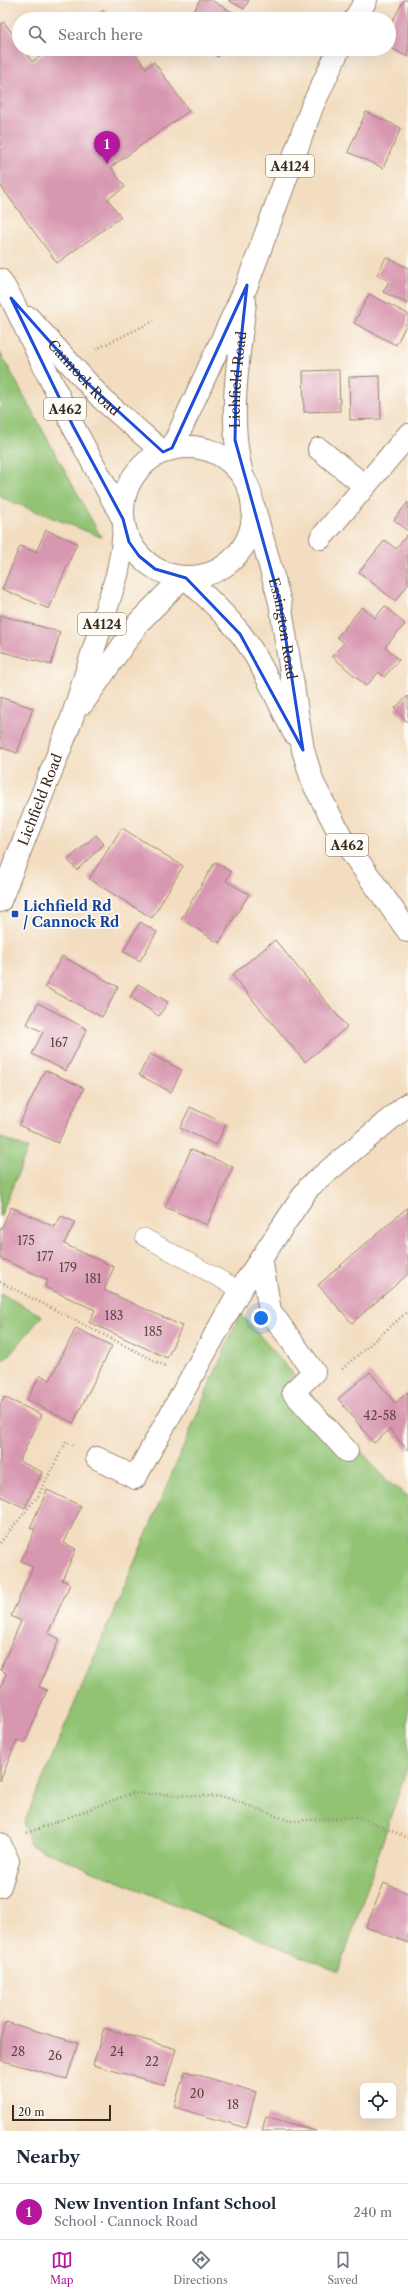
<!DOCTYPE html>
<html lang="en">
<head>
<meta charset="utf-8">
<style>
  :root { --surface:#fff; --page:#f6f6f7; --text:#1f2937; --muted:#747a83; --line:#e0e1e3; --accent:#b5179e }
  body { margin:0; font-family:"Libre Caslon Text",serif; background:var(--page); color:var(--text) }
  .controls { position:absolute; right:12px; bottom:12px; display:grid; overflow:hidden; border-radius:6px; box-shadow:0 4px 16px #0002 }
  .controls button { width:36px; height:36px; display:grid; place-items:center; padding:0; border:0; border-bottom:1px solid var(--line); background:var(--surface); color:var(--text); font:20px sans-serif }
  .scale { position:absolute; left:12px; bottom:10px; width:99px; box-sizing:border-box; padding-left:4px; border:2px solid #3b2a1e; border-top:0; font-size:11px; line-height:14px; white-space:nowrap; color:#3b2a1e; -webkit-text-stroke:3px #fdfcf7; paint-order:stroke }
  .you { position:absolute; left:261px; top:1318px; width:14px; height:14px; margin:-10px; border:3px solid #fff; border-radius:50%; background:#1a73e8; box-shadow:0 0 0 6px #1a73e833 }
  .badge { display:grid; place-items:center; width:26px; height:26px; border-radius:50%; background:var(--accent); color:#fff; font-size:13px; font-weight:700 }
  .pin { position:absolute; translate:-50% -33px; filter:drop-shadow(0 1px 2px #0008) }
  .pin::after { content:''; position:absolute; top:21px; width:14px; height:12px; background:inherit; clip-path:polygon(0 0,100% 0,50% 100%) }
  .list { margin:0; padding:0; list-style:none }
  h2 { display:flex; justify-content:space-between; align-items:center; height:52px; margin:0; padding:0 16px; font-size:17px }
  h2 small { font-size:13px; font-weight:400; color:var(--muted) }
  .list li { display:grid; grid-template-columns:26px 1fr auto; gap:12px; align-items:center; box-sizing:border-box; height:56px; padding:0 16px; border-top:1px solid var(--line) }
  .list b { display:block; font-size:15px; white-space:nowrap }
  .list p { margin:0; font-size:13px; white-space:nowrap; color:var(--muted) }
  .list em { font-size:13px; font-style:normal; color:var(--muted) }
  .icon { flex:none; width:22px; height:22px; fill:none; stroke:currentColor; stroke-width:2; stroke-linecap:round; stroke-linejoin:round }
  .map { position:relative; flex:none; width:408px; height:2131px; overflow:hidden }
  .search { position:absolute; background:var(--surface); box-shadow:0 4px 16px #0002; left:12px; right:12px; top:12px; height:44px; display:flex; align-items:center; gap:10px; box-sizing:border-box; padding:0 14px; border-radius:22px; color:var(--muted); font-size:15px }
  .sheet { height:108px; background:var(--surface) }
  nav { display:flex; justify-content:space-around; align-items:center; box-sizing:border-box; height:56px; border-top:1px solid var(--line); background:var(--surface); font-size:11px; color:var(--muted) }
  nav a { display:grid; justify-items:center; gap:2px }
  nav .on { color:var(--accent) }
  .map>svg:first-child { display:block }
</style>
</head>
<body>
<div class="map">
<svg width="408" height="2131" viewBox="0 0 408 2131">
  <rect width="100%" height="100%" fill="#fdfcf7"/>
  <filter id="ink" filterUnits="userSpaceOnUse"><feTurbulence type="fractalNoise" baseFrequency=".025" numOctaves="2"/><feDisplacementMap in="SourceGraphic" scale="8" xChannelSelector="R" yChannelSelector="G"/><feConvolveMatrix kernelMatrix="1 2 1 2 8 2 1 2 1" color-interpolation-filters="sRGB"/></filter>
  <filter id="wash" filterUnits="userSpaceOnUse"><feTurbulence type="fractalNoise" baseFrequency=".012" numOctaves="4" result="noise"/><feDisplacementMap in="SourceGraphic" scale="16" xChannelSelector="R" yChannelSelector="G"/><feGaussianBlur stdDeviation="0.9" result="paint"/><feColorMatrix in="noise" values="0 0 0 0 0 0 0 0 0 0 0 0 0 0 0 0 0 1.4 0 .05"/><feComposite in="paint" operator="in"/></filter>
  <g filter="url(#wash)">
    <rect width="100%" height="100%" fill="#f3ddc0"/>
    <path fill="#91c373" stroke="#667648" d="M0,352L101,537L0,497Z
      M0,1137L28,1149L0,1217Z
      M0,1293L42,1316L8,1357L0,1361Z
      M240,1313L388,1482L408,1496V1765L339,1972L30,1845L24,1823Z"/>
    <g id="blocks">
      <path fill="#d897b0" d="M200,0H211L241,17L240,19H190Z
        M228,0H249L244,9Z
        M404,0H408V57L389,47V27Z
        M104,10L110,19H91Z
        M4,22L19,43V49H23L32,62L50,49H132L146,68L154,62L189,111L111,167L125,187L108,199L121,217L57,263L0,185V25Z
        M204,49H223L218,57Z
        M366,112L401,128L383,168L348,152Z
        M386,257L408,268V304L383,292L389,281L377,275Z
        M369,294L408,314V321L396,345L354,323Z
        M339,370L340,411L304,412L303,371Z
        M380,376L381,419L350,420L349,377Z
        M408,502V531L394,520Z
        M46,530L77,543L49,609L2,589L20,546L36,552Z
        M408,534V585L395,601L359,572L385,540L396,549Z
        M385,606L405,624L385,647L399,660L384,677L379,672L366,686L332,656L344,643L337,637L362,607L375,618Z
        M0,615L60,632L51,665L0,651Z
        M408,696V723L395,708Z
        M0,697L33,708L17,753L0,747Z
        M122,828L183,866L152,918L89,879Z
        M96,835L104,844L77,870L68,860Z
        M215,862L231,872L226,881L249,894L219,943L181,919Z
        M140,922L157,932L140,961L123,951Z
        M275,940L347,1027L305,1062L232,975Z
        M62,956L118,987L102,1017L45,987Z
        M138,984L168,1002L159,1016L130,997Z
        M38,1003L87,1029L66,1071L32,1054L43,1032L27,1024Z
        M150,1054L182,1070L171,1092L139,1075Z
        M45,1070L84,1088L58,1143L19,1125Z
        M190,1107L226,1124L216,1145L180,1128Z
        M191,1149L233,1167L207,1225L165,1207Z
        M11,1207L55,1227L61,1216L75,1222L64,1244L114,1267L104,1290L182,1326L167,1358L89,1322L95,1310L45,1287L48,1280L0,1258V1231Z
        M408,1207V1274L352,1323L318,1285Z
        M76,1328L112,1346L73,1423L27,1400L40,1375L50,1380Z
        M370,1372L395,1403L408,1392V1451L390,1429L374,1443L338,1399Z
        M4,1397L42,1415L19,1461L42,1472L25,1508L0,1496V1406Z
        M47,1490L81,1506L64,1543L76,1549L62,1580L70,1584L48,1633L59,1639L39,1687L47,1690L25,1743L17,1740L0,1781V1689L6,1673L0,1670L21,1621L11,1616L33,1567L21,1561L35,1530L30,1528Z
        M384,1883L408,1893V1943L366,1927Z
        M6,2022L78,2043L67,2079L0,2060V2044Z
        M104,2028L176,2049L165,2085L93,2065Z
        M185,2071L256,2092L246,2128L174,2107Z
        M266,2116L316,2131H262Z"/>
    </g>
  </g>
  <g filter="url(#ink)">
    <use href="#blocks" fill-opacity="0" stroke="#97846f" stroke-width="1"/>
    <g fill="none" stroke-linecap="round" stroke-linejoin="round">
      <defs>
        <path id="service" d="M144,1237L240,1290"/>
        <path id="minor" d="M319,449L365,486
          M321,538L408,435
          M261,1258L270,1311L314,1372L293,1392L347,1451
          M97,1458L135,1478L240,1290L309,1187L408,1104
          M0,1844L8,1861L0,1886"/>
        <g id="primary">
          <path d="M355,19L366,0"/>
          <path d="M0,280L11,298L73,426L123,519"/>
          <path id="s1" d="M29,318L102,399L163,452"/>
          <circle cx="188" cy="512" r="65"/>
          <path d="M172,448L247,285L312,107L339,49"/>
          <path id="s2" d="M242,474C227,417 239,359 245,302"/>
          <path id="s3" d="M254,508L280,602L303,750L313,783L343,840L408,931"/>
          <path d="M186,578C205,595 224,613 240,633C263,663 277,700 294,733"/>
          <path d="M83,703L139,622L183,577"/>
          <path id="s4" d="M0,901L71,721L117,575L122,550L124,528"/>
        </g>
      </defs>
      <use href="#service" stroke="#97846f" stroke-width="18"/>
      <use href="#minor" stroke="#97846f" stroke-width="24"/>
      <use href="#primary" stroke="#97846f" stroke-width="24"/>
      <path stroke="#97846f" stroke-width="2.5" stroke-dasharray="1 3" stroke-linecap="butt" d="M96,349L154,321
        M0,1282L165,1366
        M342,1369L408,1311
        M0,1543L38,1496L66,1442L73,1445
        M27,1833L132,1793L225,1797L290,1821L359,1817L408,1838"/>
      <use href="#service" stroke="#fff" stroke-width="17"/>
      <use href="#minor" stroke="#fff" stroke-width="22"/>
      <use href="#primary" stroke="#fff" stroke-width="22"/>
    </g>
  </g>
  <path fill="none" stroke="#1d4ed8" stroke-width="3" stroke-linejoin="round" d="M247,285L236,387L235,440L280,602L303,750L240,634L186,578L155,569L139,556L129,542L123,519L73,426L11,298L84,380L163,452L172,448Z"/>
  <rect fill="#1a4fb4" stroke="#fdfcf7" stroke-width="1.5" x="11" y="910" width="8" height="8" rx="2"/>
  <g text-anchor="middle" stroke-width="3.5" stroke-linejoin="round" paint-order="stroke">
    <g font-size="12" fill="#624542">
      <text x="59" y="1047">167</text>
      <text x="26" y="1245">175</text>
      <text x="45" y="1261">177</text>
      <text x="68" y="1272">179</text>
      <text x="93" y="1283">181</text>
      <text x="114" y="1320">183</text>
      <text x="153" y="1336">185</text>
      <text x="380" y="1420">42-58</text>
      <text x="18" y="2056">28</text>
      <text x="117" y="2056">24</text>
      <text x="55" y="2060">26</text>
      <text x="152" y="2066">22</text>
      <text x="197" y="2098">20</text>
      <text x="233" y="2109">18</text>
    </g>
    <g fill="#fdfcf7" stroke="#75695f" stroke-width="1">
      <rect x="266" y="155" width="48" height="22" rx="3"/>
      <rect x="44" y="398" width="42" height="22" rx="3"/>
      <rect x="78" y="613" width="48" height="22" rx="3"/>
      <rect x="326" y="834" width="42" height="22" rx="3"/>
    </g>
    <g font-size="13" font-weight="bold" fill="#3b2a1e">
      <text x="290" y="171">A4124</text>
      <text x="65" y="414">A462</text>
      <text x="102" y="629">A4124</text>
      <text x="347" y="850">A462</text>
    </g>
    <g font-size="14" fill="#3b2a1e" stroke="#fdfcf7">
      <text dy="5" stroke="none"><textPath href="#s1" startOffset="81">Cannock Road</textPath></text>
      <text dy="5" stroke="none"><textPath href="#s2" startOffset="95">Lichfield Road</textPath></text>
      <text dy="5" stroke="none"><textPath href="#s3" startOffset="124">Essington Road</textPath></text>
      <text dy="5" stroke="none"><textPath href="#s4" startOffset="109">Lichfield Road</textPath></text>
    </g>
    <g font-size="14" font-weight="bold" fill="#164399" stroke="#fdfcf7" text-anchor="start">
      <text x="23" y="911">Lichfield Rd<tspan x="23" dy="16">/ Cannock Rd</tspan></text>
    </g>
  </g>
</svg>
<div class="controls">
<button><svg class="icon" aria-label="locate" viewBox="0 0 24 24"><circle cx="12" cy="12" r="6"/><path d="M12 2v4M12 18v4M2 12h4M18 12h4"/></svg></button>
</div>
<div class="scale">20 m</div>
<div class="you"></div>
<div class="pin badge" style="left:107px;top:164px">1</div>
<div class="search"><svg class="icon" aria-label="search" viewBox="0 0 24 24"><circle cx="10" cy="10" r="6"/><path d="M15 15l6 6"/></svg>Search here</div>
</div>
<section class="sheet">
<h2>Nearby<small></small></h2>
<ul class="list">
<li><span class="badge">1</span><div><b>New Invention Infant School</b><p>School · Cannock Road</p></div><em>240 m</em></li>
</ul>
</section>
<nav>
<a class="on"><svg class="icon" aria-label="map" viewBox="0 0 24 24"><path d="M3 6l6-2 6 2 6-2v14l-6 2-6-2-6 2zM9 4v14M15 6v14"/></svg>Map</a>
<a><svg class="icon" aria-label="directions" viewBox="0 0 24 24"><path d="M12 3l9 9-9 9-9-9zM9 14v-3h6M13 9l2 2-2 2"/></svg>Directions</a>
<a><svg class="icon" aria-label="saved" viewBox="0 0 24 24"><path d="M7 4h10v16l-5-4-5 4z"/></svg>Saved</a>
</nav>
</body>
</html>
